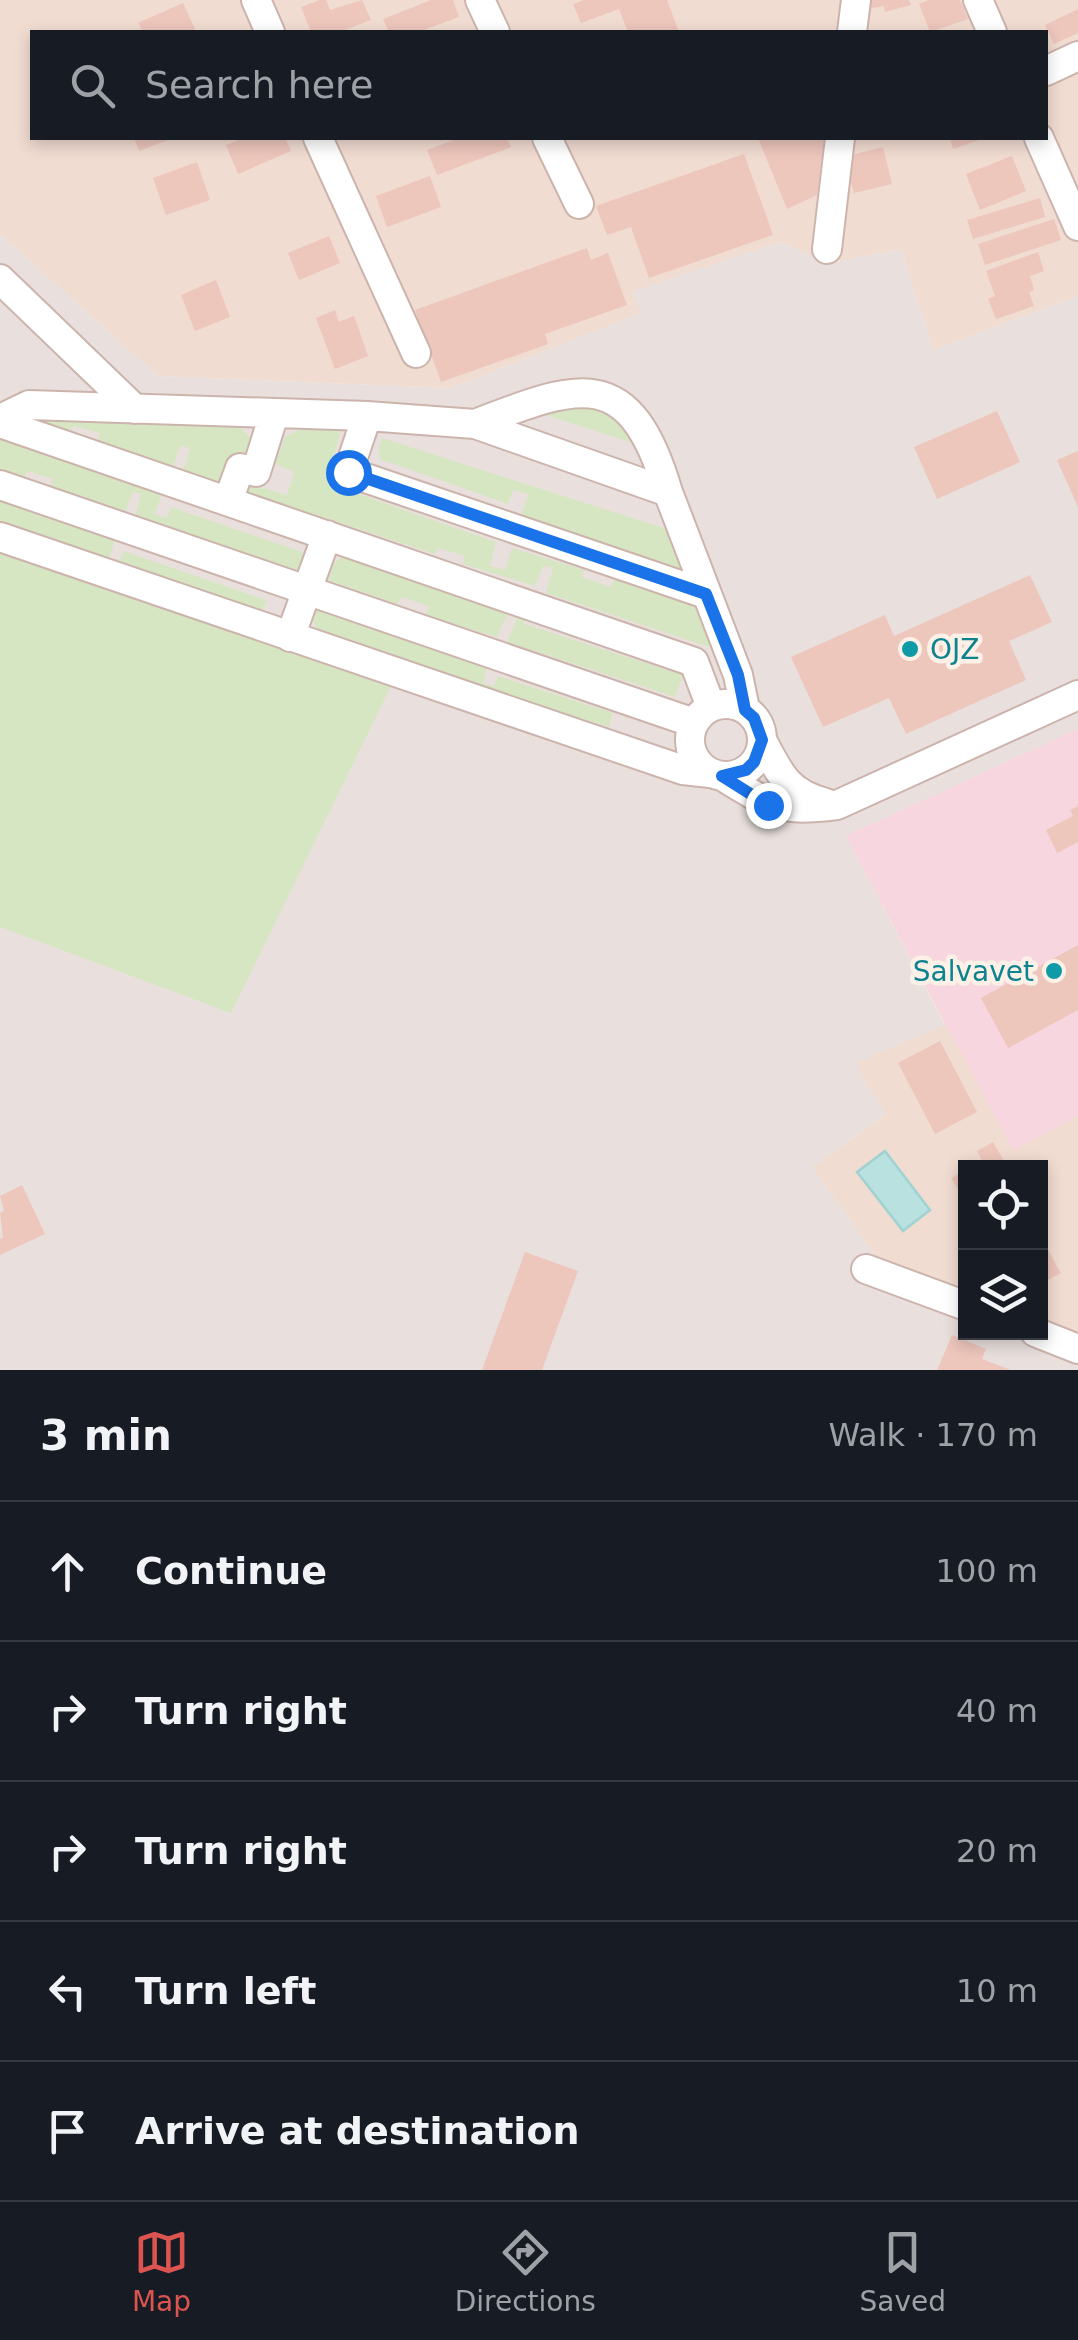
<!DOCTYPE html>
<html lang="en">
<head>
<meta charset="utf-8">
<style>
  :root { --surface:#171b24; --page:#242831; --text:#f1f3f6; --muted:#9ea1a6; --line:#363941; --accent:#db5450 }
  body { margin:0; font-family:"DejaVu Sans",sans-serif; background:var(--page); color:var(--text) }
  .controls { position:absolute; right:30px; bottom:30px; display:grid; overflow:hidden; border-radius:0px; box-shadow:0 5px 15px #0003 }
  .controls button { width:90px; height:90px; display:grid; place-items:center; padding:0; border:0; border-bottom:2px solid var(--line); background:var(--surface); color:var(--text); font:50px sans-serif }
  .stop { position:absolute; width:30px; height:30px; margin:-22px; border:8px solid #1a73e8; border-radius:50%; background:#fff }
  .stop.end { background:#1a73e8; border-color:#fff; box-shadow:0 2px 10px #0008 }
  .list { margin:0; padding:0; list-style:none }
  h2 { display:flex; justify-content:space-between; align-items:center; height:130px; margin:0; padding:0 40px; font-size:42px }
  h2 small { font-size:32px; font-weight:400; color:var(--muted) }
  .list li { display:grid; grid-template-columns:65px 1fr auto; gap:30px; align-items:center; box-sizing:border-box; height:140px; padding:0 40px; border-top:2px solid var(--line) }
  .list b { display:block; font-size:38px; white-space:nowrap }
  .list em { font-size:32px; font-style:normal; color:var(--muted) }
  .icon { flex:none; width:55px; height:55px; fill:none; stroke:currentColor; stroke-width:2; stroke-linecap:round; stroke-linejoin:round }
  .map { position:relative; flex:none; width:1078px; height:1370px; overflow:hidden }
  .search { position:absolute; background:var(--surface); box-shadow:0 5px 15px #0003; left:30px; right:30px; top:30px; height:110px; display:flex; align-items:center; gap:25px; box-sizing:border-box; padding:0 35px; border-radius:0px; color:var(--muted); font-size:38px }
  .sheet { height:830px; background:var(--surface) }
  nav { display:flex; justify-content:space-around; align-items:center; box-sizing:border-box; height:140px; border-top:2px solid var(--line); background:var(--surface); font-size:28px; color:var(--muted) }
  nav a { display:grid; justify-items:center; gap:5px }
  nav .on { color:var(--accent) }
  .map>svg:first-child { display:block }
</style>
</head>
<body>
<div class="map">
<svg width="1078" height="1370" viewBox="0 0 1078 1370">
  <rect width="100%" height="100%" fill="#faece2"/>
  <path fill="#f1dcd1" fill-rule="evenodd" d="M0,0H1078V296L933,350L901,249L830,263L779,242L633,292L641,313L451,388L158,376L0,234ZM32,32H1046V138H32Z
    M1078,729V1342L1041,1328L1040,1168H966L965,1298L883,1266L812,1167L886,1115L854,1063L945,1024L846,836Z"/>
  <path fill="#e9e0dd" d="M0,234L158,376L451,388L640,313L633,291L779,242L830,263L901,249L933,350L1078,296V729L846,836L945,1025L855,1063L886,1115L812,1167L883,1266L965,1298L966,1332H1040L1078,1342V1370H0Z"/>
  <path fill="#f7d6e0" d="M1078,729V1116L1013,1150L846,836Z"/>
  <path fill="#d7e6c2" d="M595,406L621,420L633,443L533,411Z
    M37,419L238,426L250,437V459L231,455L225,474L231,486L183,471L190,448L180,446L173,467L97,443L100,433L74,426L70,432Z
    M310,424L341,429L327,483L496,542L490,566L505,570L512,548L584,570L582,577L611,587L615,578L703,607L718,650L546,593L553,568L543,566L535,586L463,564L465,556L438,548L435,554L242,491L245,482L287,495L294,472L275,464L285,437Z
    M0,437L163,491L155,514L167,518L171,507L308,554L301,573L135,517L141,494L133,492L125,512L50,488L53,479L27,471L23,480L0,472Z
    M382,438L670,530L691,575L520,519L528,494L513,490L508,504L380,459L378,448Z
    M0,499L116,536L109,559L119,562L123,551L266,600L262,615L0,527Z
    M0,550L392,684L231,1013L0,927Z
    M345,555L527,614L524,624L683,675L675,697L507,642L517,619L507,615L497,637L426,615L429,606L402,597L397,604L328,580L334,563Z
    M319,605L488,662L483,683L494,686L498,676L613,713L609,727L320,636L313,621Z"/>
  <path fill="#b8e1df" stroke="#9fd2d0" stroke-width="2.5" d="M885,1151L930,1210L903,1231L857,1172Z"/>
  <path fill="#edc6bc" d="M320,0H326L330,10L362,0L371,20L339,32H311L301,7Z
    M431,0H453L459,17L418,32H389L383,19Z
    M584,0H667L679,32H628L619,9L581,23L573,4Z
    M862,0H909L911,5L885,12L884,6L861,10Z
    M929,0H960L968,19L930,32L919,4Z
    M183,3L195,29L187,32H143L138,23Z
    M1078,9V33L1054,44L1045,25Z
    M134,138H173L139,151Z
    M244,138H285L291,151L238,174L226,145Z
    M459,138H507L511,147L437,175L427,150Z
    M758,138H824L817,195L787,209Z
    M950,138H985L953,149Z
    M883,147L892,184L854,193L844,157Z
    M744,154L773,235L649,278L631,227L607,235L596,206Z
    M1012,156L1026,191L980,210L966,174Z
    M197,162L210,200L166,215L153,178Z
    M430,176L441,207L387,227L376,196Z
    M1040,198L1045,217L973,239L967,220Z
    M1054,219L1061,240L985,265L978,244Z
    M329,236L340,263L299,280L288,253Z
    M587,248L591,260L608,253L627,305L545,334L548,344L441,382L415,310Z
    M1038,252L1044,271L1030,276L1034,290L1029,292L1034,306L996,319L988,299L995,296L986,271Z
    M216,280L230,317L195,331L181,295Z
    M335,310L339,322L354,316L368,356L335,369L316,318Z
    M997,411L1020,462L937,499L914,447Z
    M1078,451V507L1057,460Z
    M1030,575L1052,622L1009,641L1026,680L906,734L889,698L823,727L791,657L885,615L894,636Z
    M1078,806V842L1057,853L1046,830L1073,816L1070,810Z
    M1078,945V1010L1008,1048L981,998Z
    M940,1041L977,1112L935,1134L898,1063Z
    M993,1142L1008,1168H970L982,1161L977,1151Z
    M966,1170V1190L960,1193L951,1178Z
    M22,1185L45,1234L0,1255V1239L3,1237L0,1213L4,1211L0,1196Z
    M1040,1236L1061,1273L1040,1284Z
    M525,1252L578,1271L542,1370H482Z
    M952,1335L986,1349L982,1359L1011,1370H937Z"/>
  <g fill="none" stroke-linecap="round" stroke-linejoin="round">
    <defs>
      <path id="minor" d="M256,0L270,32
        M480,0L495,32
        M978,0L992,32
        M852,32L856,0
        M1046,71L1078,56
        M318,138L416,353
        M547,138L579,204
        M1039,138L1078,226
        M827,249L840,138
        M0,279L135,409
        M367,416L348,472L706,594
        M0,419L29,405L367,416L475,424L668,492L738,675L745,709
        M0,423L694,662L711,707
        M475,424C580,383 630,364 668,492
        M0,485L694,723
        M228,501L240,468L256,472L274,414
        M0,537L683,770L710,773
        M290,637L327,535
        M690 740a36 36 0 1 1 72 0a36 36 0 1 1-72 0Z
        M762,740C780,774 787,793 826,803
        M722,776C770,806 780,812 837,805L1078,695
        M866,1269L966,1306
        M1035,1332L1078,1349"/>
    </defs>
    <use href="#minor" stroke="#ccb4ac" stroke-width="32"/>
    <use href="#minor" stroke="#fff" stroke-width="28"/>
  </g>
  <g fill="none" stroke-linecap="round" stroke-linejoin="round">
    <path stroke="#1a73e8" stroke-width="12" d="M348,472L706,594L738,675L745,710L754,718L762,740L754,762L746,770L722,776L768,805"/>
  </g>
  <g fill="#0f9aa8" stroke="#fdf0e7" stroke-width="4">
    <circle cx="910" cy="649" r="10"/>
    <circle cx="1054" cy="971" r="10"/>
  </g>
  <g text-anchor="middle" stroke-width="9" stroke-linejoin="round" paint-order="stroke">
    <g font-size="28" fill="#0d838f" stroke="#fdf0e7" text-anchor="start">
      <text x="930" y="659">OJZ</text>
      <text x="1034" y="981" text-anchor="end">Salvavet</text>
    </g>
  </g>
</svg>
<div class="controls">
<button><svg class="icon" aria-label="locate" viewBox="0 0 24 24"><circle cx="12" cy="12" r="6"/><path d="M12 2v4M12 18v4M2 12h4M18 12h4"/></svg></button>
<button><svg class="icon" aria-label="layers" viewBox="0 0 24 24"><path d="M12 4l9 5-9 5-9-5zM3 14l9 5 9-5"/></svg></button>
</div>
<div class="stop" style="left:348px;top:472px"></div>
<div class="stop end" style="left:768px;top:805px"></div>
<div class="search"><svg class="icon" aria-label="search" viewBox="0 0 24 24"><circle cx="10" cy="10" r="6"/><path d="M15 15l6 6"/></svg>Search here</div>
</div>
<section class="sheet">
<h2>3 min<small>Walk · 170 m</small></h2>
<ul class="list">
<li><svg class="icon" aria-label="ahead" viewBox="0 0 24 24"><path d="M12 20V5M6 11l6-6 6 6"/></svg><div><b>Continue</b></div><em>100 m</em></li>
<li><svg class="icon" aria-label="right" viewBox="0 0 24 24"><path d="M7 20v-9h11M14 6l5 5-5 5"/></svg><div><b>Turn right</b></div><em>40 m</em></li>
<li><svg class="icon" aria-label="right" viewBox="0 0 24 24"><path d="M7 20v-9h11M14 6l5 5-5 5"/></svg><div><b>Turn right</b></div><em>20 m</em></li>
<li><svg class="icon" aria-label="left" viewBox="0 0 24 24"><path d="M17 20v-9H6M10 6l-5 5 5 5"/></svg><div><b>Turn left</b></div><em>10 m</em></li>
<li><svg class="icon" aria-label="arrive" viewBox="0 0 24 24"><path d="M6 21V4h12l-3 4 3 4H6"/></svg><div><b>Arrive at destination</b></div></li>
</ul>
</section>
<nav>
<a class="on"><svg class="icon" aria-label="map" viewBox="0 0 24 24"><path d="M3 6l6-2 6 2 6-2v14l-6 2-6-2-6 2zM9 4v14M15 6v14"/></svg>Map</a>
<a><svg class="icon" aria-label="directions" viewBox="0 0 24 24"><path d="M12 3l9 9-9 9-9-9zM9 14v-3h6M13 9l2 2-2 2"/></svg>Directions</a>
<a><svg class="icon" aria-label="saved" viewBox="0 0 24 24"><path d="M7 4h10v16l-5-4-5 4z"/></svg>Saved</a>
</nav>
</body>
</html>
